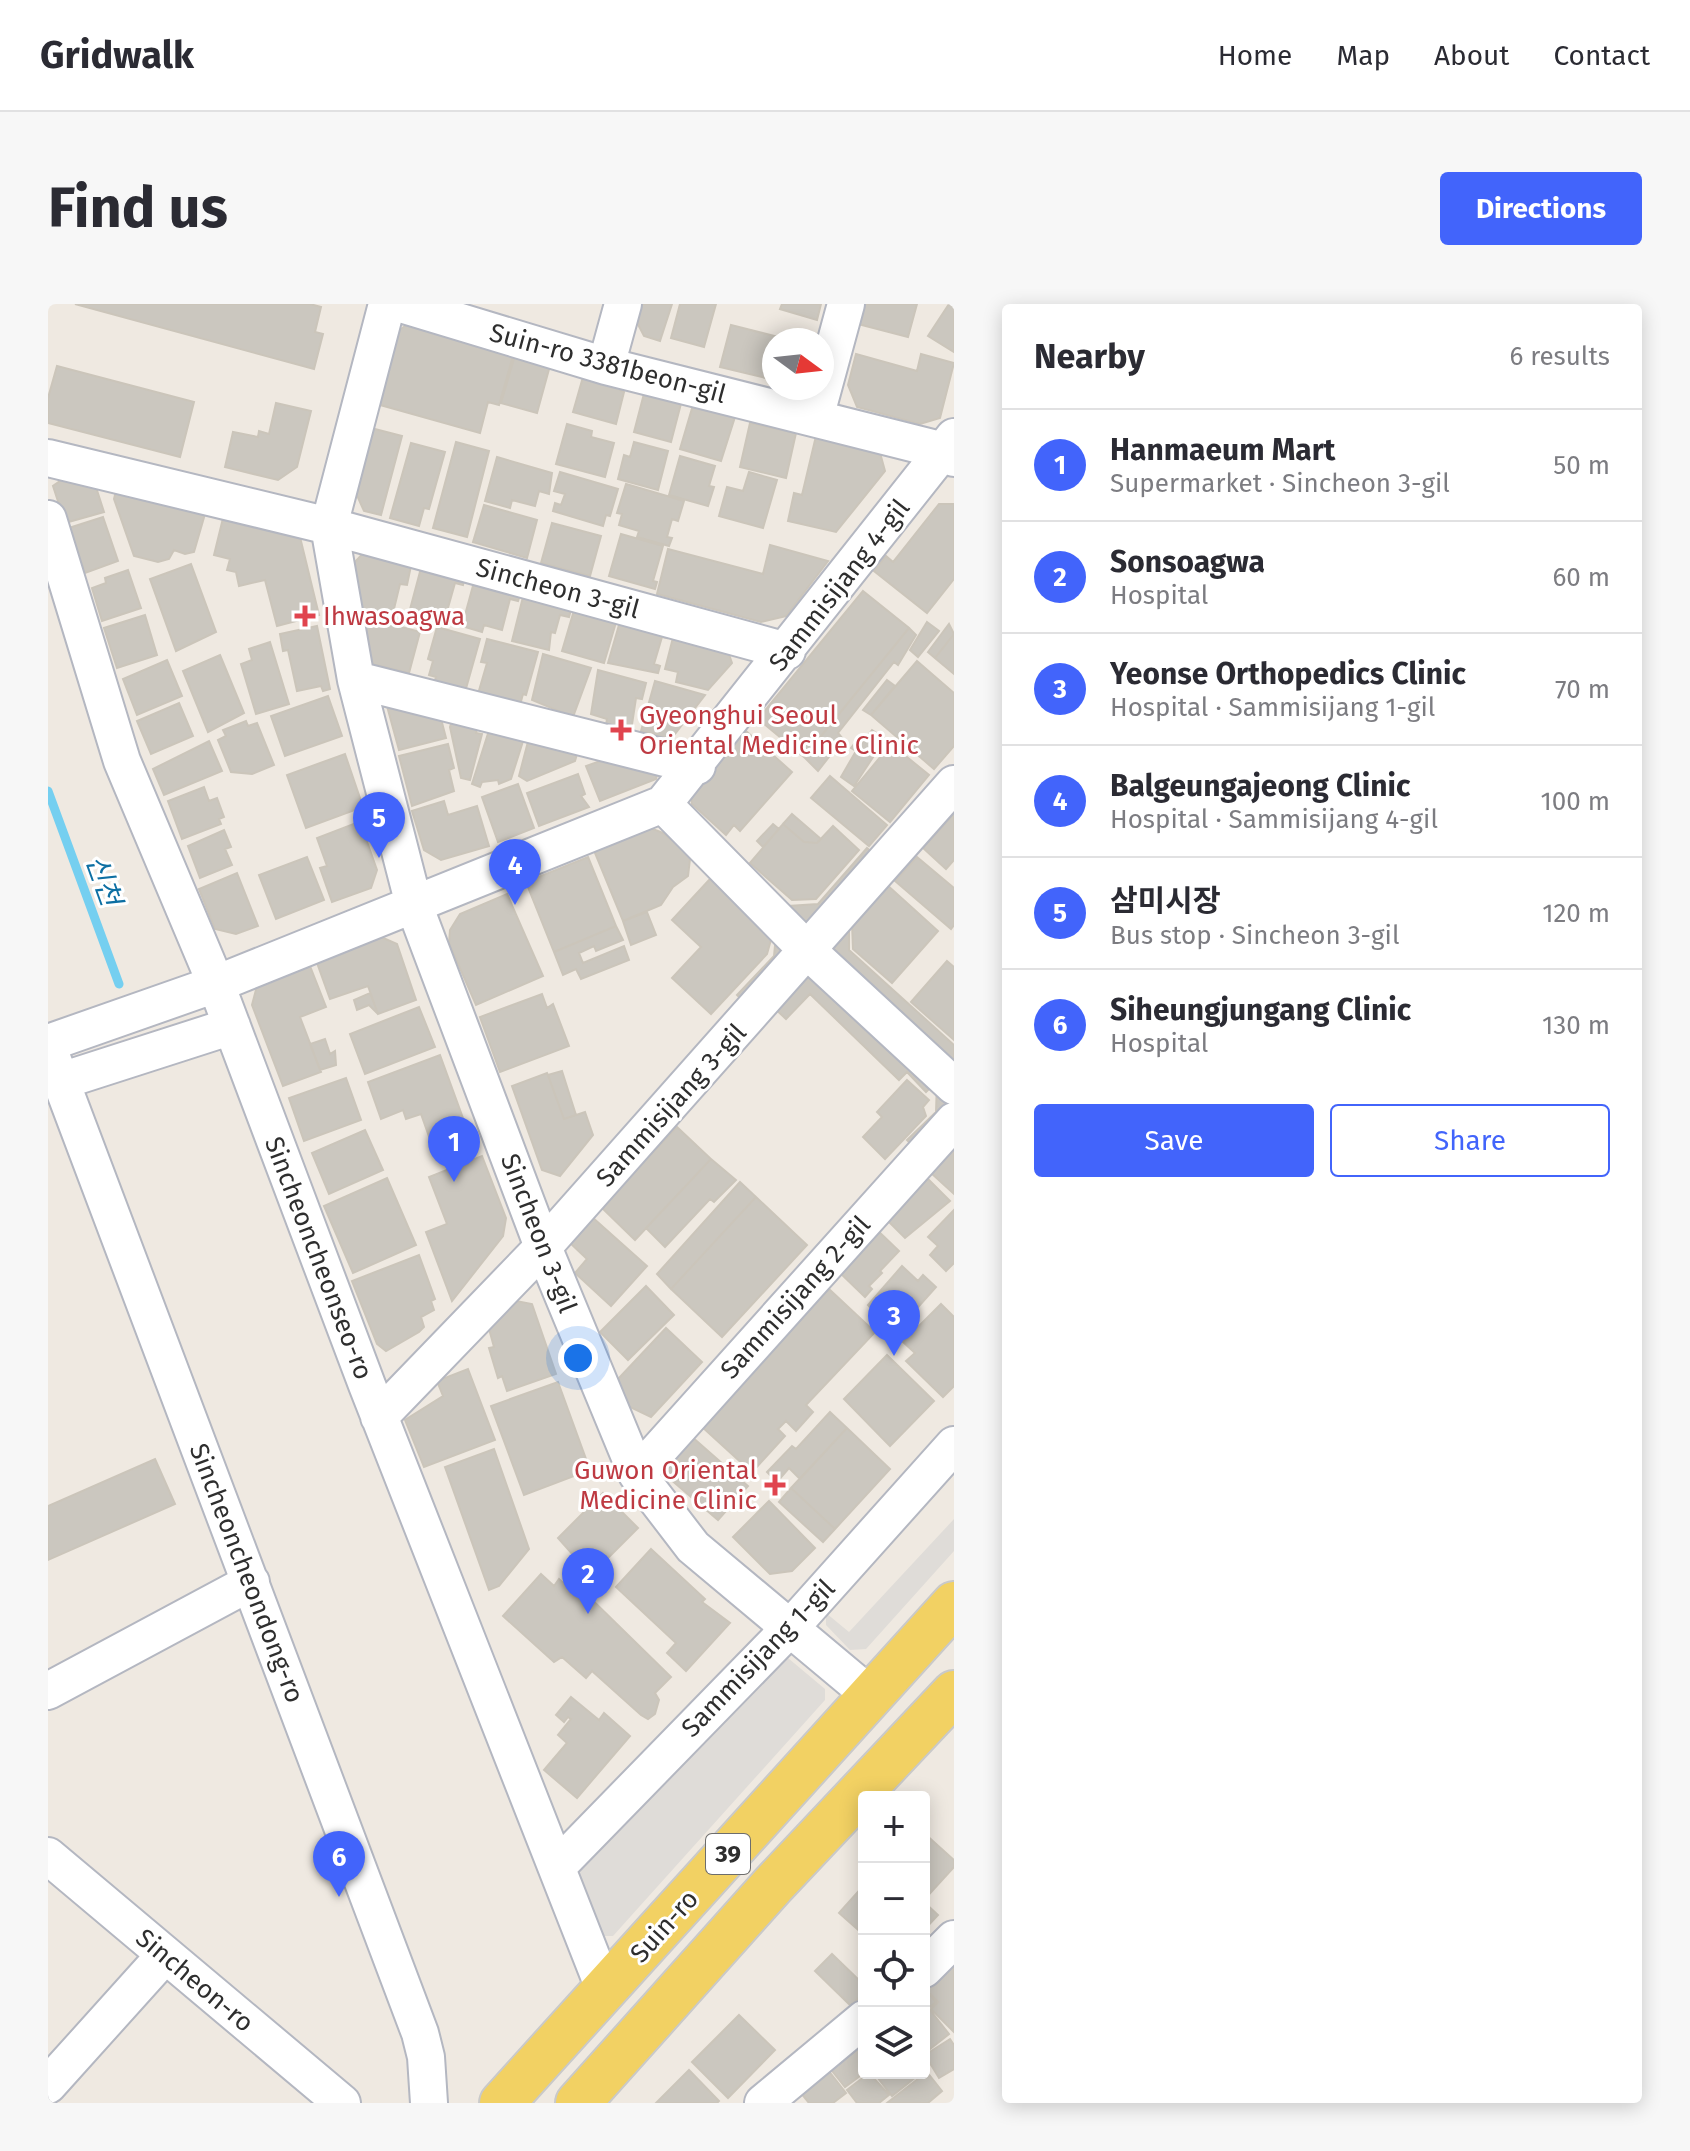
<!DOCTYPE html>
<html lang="en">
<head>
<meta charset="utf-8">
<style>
  :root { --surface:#fff; --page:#f7f7f7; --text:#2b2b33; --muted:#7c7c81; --line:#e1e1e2; --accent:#4264fb }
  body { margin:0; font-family:"Fira Sans","Noto Sans KR",sans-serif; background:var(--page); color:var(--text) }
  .controls { position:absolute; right:24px; bottom:24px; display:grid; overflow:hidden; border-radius:8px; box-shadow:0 4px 20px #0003 }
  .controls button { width:72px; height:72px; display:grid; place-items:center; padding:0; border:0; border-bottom:2px solid var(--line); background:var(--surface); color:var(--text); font:40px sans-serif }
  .compass { position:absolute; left:714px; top:24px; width:72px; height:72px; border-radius:50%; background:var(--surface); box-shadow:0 4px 20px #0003; rotate:105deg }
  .you { position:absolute; left:530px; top:1054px; width:28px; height:28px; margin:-20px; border:6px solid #fff; border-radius:50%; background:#1a73e8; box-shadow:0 0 0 12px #1a73e833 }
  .badge { display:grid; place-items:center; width:52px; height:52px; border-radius:50%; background:var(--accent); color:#fff; font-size:26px; font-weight:700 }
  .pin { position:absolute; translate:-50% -66px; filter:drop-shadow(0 2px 4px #0008) }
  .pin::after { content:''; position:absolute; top:42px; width:28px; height:24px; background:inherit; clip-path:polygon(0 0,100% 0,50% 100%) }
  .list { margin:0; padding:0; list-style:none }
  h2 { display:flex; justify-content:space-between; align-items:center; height:104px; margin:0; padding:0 32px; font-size:34px }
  h2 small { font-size:26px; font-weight:400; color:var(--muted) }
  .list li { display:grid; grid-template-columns:52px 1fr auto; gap:24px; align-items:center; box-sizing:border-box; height:112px; padding:0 32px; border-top:2px solid var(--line) }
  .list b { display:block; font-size:30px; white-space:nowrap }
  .list p { margin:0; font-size:26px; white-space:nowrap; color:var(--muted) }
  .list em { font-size:26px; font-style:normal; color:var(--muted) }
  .actions { display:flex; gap:16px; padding:24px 32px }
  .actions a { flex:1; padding:18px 0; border:2px solid var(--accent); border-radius:8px; text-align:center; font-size:28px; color:var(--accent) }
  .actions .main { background:var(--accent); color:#fff }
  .icon { flex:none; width:44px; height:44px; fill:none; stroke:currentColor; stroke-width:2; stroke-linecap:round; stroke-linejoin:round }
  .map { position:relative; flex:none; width:906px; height:1799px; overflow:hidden; border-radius:8px }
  header { display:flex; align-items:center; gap:48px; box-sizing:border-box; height:112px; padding:0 40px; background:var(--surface); border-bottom:2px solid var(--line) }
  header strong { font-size:38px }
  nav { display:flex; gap:44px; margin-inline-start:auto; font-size:28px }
  .intro { display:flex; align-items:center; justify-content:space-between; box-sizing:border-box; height:192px; padding:0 48px }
  h1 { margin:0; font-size:56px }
  .button { padding:20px 36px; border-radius:8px; background:var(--accent); color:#fff; font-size:28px; font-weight:700 }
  main { display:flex; gap:48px; padding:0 48px }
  aside { flex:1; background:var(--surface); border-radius:8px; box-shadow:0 4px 20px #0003 }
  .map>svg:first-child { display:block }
</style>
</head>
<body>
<header>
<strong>Gridwalk</strong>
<nav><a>Home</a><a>Map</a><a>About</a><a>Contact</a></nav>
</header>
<div class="intro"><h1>Find us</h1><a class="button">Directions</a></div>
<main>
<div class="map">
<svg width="906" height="1799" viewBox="0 0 906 1799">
  <rect width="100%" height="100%" fill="#efe9e1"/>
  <path fill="#dfdcd8" d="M906,1215V1247L818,1345L802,1346L778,1321V1309L801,1328Z
    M740,1354L777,1385V1396L565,1632H555L528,1574V1564L728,1358Z"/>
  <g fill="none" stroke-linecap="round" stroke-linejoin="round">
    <path stroke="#75cff0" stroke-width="9" d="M0,487L71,680"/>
  </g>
  <path fill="#cbc7bf" stroke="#cbc5ba" stroke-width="2" d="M27,0H262L273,3L267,28L275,30L266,65Z
    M586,0H624L612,37L596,32L583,7Z
    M632,0H668L656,43L623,34Z
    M734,0H773L769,16L732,5Z
    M816,0H869L860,33L810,20Z
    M901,0H906V48L880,32Z
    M364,17L467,45L451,101L440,98L432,129L325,99L343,32Z
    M683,21L742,36H726V76L672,63Z
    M468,48L503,58L489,109L453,99Z
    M808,50L869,67L873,50L906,59L892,114L872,120L809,103L800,81Z
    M9,62L146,98L132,153L0,119V94Z
    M537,66L575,76L572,86L576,88L568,120L525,108Z
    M598,82L635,92L623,138L586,128Z
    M228,99L263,107L249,163L230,176L177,163L185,128L210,133L211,127L221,130Z
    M645,101L687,113L673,157L632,145Z
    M702,119L748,129L738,174L692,163Z
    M519,120L544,127L543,133L566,139L557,173L508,160Z
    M323,124L354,132L333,211L316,207L307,187Z
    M768,132L831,145L837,167L788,228L740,217L746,189L754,191Z
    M408,138L441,147L419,233L385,224Z
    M586,138L620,147L610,186L570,175L576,151L582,153Z
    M363,139L397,148L381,205L376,204L371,222L342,214Z
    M632,152L667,162L661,182L666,183L660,202L621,191Z
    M449,153L504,169L501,190L491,187L487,202L464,196L462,204L437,197Z
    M512,168L570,185L562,212L558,211L555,222L505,207L507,199L513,201L517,190L506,187Z
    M701,168L729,176L715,224L671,212L679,183L695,187Z
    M22,170L45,174L56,208L17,219L5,182Z
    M70,179L159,203L146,248L137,250L126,246L121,255L110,258L86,252L66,195Z
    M578,180L636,197L630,217L624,215L619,233L624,234L621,242L589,233L591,227L571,221L574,210L569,209Z
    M891,200H906V275L879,309L826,267L838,252L845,258Z
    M436,201L489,216L479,254L425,238Z
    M177,206L252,233L271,311L229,322L217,276L191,282L188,268L179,266L182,255L166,251Z
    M55,213L70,257L37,269L21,224Z
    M504,219L553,232L542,272L493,259Z
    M573,230L615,242L605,277L609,278L607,285L561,272Z
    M722,241L780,257L738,312L713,318L609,290L620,245L715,270Z
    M318,246L364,257L359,281L352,280L344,313L312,305L305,260Z
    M143,260L168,328L128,347L102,275Z
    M373,264L416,276L415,281L407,279L396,318L360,313Z
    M80,266L93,304L54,317L44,284L58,279L57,274Z
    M426,278L472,291L470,297L462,295L454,326L436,321L434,328L414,322Z
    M815,287L861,324L756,453L710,415Z
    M476,289L524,302L521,313L512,311L507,329L503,328L501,346L464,337Z
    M527,303L569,315L556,359L514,347Z
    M97,311L109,351L69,364L56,324Z
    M312,312L372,328L361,369L324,360Z
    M573,314L620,327L619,334L614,333L606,360L612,362L610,369L560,359Z
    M879,318L891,327L870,353L862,346Z
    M901,320L906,330L887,354L880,348Z
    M269,322L282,385L275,387L273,382L249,387L240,346L235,347L232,330Z
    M389,323L432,335L417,388L386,379L388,373L381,371L385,357L380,355Z
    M861,324L868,331L850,361L846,358L790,429L795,435L770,467L756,453Z
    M627,326L677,339L684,359L660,386L628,378L630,368L617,365Z
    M906,330V370L887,354Z
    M439,335L490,348L478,391L475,390L472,401L430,390L439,359L433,358Z
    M222,338L241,400L208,410L193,360L204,356L201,345Z
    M495,350L543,364L525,413L484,396Z
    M172,351L196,409L160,428L135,367Z
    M119,356L134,392L89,411L75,375Z
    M869,357L906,389V442L886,465L823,411Z
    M550,366L598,379L594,395L588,394L583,427L558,421L559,415L543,410Z
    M839,376L847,382L823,411L815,406Z
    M607,377L657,391L623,435L593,427Z
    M336,391L390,403L398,434L351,446Z
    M280,392L294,432L237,452L223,412Z
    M131,399L145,432L103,450L89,417Z
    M407,407L432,413L428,429L434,430L422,476L413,474L402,423Z
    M198,417L200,422L209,419L226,461L204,470L183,468L170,436L178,432L175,426Z
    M443,420L477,431L463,475L451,480L450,476L434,478L432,483L424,480Z
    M824,426L837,435L806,482L793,473L808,447L803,444L810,435L814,439Z
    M698,427L744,468L692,527L686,521L678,531L644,500L643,492L669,452L673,455Z
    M482,430L525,441L523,449L529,450L527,457L479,477L471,472Z
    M161,437L174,467L116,491L105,465Z
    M400,440L406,464L401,466L406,487L364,502L351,452Z
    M843,440L881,471L842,518L804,487Z
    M297,450L315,503L258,524L239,471Z
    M564,453L612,459L608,475L552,497L538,462Z
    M530,470L537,490L533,492L541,503L491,522L479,489Z
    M782,472L839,521L821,542L763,494Z
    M470,480L486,524L450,538L434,493Z
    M156,483L161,497L169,494L176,513L171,515L173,520L134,535L120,497Z
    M396,497L400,511L429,502L441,542L393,556L376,546L364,507Z
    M744,510L773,535L769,539L756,538L735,520Z
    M906,510V556L898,565L875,544Z
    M316,516L322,533L318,535L329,566L323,584L284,598L272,564L279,562L269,534Z
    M725,520L731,525L715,543L709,537Z
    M735,520L756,538L769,539L785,522L811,546L768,595L744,596L702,559Z
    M602,524L615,529L637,547L642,555L640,572L625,583L613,601L575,617L545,544Z
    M176,526L183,543L177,545L184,561L152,574L140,542Z
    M819,544L845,567L801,617V646L906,741V838L883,861L859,836L888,808L889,777L775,668L753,667L711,712L689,691L726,652L728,631L740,602L770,600Z
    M259,553L276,596L228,615L211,571Z
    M540,553L568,622L506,648L478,578Z
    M869,553L906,584V621L903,625L847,577Z
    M189,569L210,622L188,630L167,625L151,585Z
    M662,575L724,632L719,650L663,710L624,674L653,643L624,616Z
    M838,580L890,627L844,679L805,645L804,619Z
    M459,590L495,672L428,701L401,639L402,626L412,610Z
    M599,608L608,631L583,641L575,617Z
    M568,622L575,636L548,647L546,642L531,649L535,659L576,642L581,656L533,675L528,665L515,671L506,648Z
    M333,633L349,640L368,696L330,710L320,682L282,695L268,656Z
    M899,657L906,663V736L863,698Z
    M262,662L278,703L252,713L273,768L235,782L204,701L209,682Z
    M754,670L774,671L885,781L878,788L859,768L851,776L762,690L738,715L723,701Z
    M322,689L330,710L321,701L309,706L306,696Z
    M494,690L499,704L505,700L521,742L452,768L432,713Z
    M371,703L387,743L317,770L302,730Z
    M277,735L282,750L287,747L288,761L272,766L262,740Z
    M392,751L420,828L384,841L373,810L358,815L355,806L333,815L320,778Z
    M514,767L528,811L516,815L500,771Z
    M499,769L516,815L537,808L545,831L512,872L494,866L464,782Z
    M298,774L313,816L256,837L241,794Z
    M859,776L881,796L875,803L878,812L837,855L815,833L834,813L829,808Z
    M629,823L663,855L587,936L553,903Z
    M317,826L335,866L281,890L264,849Z
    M906,844V890L883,869Z
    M434,852L458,914L455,932L404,997L378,928L399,920L381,873Z
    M663,855L688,876L666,898L662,895L617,943L598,924Z
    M339,874L368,941L305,969L276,902Z
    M879,874L902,897L857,934L838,915Z
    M692,878L708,893L623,985L609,970Z
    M708,893L759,941L674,1033L623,985Z
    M906,906V959L898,967L882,951L890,942L880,933Z
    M544,913L599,962L563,1002L527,969L539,955L521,938Z
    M827,924L851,947L832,967L834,969L821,982L824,985L817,993L788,965Z
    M371,951L387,995L383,997L386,1006L373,1013L376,1023L371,1028L338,1047L329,1040L304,977Z
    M854,962L870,977L875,971L888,983L846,1030L820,1001Z
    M598,982L626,1011L580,1056L552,1028Z
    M781,985L827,1028L758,1101L765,1108L748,1127L738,1117L730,1125L737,1132L706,1166L699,1160L697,1162L653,1122Z
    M463,996L484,1000L508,1070L459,1087L454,1072L450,1074L441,1044L446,1043L441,1025Z
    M893,1000L906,1013V1082L895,1093L858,1057L867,1049L855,1038Z
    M618,1024L654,1058L603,1113L578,1101L570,1075Z
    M839,1051L886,1097L842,1142L796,1095Z
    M420,1065L447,1136L376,1163L357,1116L395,1092L389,1077Z
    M510,1078L542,1166L476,1191L443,1102Z
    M782,1108L799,1124L752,1175L741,1164L729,1178L719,1168L744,1142L748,1145Z
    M799,1124L842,1165L787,1225L743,1184Z
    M643,1132L700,1182L670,1216L621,1174V1156Z
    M446,1145L481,1245L451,1282L441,1286L397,1163Z
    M107,1155L127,1200L0,1256V1202Z
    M743,1184L787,1225L775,1238L731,1198Z
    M555,1189L590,1224L543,1271L510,1234Z
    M721,1197L767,1244L744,1267L722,1270L685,1233Z
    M603,1245L657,1295L654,1298L682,1319L638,1367L619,1349L628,1339L568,1283Z
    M493,1270L506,1282L511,1275L522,1285L529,1281L623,1373L607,1389L611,1396L607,1410L600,1415L593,1411L544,1367L538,1374L514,1353L506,1358L455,1312Z
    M523,1393L551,1416L556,1409L582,1432L529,1494L496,1466L519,1439L510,1431L523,1415L520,1413L516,1418L508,1411Z
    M876,1529L906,1556V1563L876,1596Z
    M816,1581V1631L791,1609Z
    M876,1598L890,1611L876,1626Z
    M784,1650L816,1681V1688L803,1702L767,1667Z
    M906,1656V1728L883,1705L890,1698L877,1685Z
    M877,1685L888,1698L876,1708V1686Z
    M882,1706L901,1730L877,1749L876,1711Z
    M691,1711L727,1746L680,1794L644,1758Z
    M902,1735L906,1741V1765L891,1774L877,1751Z
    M810,1740L816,1748V1769L797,1783L781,1763Z
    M641,1766L671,1797L669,1799H608Z
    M780,1766L798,1789L785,1799H761L752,1788Z
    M879,1768L894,1787L880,1799H839Z
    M821,1769L841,1791L831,1799H809L799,1786Z
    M826,1769H873L844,1792Z"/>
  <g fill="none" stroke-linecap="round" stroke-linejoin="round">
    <defs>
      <path id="minor" d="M339,0L281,222L308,376L366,601L495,943L589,1170L645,1243L822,1391
        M353,0L558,62L896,147L906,154
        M558,62L575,0
        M767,114L798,0
        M0,154L281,222L739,347
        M0,215L74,457L168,680L319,1081L557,1687
        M308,376L649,462
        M615,500L761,648L906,782
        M0,739L168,680L615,500L906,133
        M0,743L372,1729L378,1753L381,1799
        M13,777L184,722
        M331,1113L495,943L906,480
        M589,1170L906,817
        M0,1387L203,1278
        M0,1552L294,1799
        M509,1563L743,1323L906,1141
        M876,1665L906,1635
        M0,1781L117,1651
        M715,1799L816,1715"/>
      <path id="major" d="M454,1799L906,1300
        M530,1799L725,1581L906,1389"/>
    </defs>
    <use href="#minor" stroke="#b4b7c1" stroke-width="40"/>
    <use href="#major" stroke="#c9c9c9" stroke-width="48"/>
    <use href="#minor" stroke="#fff" stroke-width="36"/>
    <use href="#major" stroke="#f2d163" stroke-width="44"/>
  </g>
  <g fill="#e0444e" stroke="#fff" stroke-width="3">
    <path d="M253 300h8v8h8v8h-8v8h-8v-8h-8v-8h8z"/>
    <path d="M569 414h8v8h8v8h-8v8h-8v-8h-8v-8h8z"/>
    <path d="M723 1169h8v8h8v8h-8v8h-8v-8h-8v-8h8z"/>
  </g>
  <g text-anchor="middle" stroke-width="6" stroke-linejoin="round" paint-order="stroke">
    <rect fill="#fff" stroke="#6d6d6d" stroke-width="2" x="658" y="1530" width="44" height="40" rx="6"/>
    <g font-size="24" font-weight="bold" fill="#2e2e2e">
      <text x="680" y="1558">39</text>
    </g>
    <g font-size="26" fill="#2e2e2e" stroke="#fff">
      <text transform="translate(560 59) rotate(15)" y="9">Suin-ro 3381beon-gil</text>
      <text transform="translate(791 281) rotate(-52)" y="9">Sammisijang 4-gil</text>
      <text transform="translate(510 284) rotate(15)" y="9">Sincheon 3-gil</text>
      <text transform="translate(623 801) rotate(-48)" y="9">Sammisijang 3-gil</text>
      <text transform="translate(491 929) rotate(69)" y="9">Sincheon 3-gil</text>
      <text transform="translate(271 954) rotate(69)" y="9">Sincheoncheonseo-ro</text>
      <text transform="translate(747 993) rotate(-48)" y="9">Sammisijang 2-gil</text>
      <text transform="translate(199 1269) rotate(69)" y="9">Sincheoncheondong-ro</text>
      <text transform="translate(710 1354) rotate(-46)" y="9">Sammisijang 1-gil</text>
      <text transform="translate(616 1622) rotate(-48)" y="9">Suin-ro</text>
      <text transform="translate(147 1676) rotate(40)" y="9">Sincheon-ro</text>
    </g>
    <g font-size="26" fill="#be3a42" stroke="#fff" text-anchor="start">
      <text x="275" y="321">Ihwasoagwa</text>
      <text x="591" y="420">Gyeonghui Seoul<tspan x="591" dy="30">Oriental Medicine Clinic</tspan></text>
      <text x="709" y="1175" text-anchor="end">Guwon Oriental<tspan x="709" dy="30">Medicine Clinic</tspan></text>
    </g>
    <g font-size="28" font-style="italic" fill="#0d6fa3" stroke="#fff">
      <text transform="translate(56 576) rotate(70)" y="10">신천</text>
    </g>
  </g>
</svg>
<div class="controls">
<button>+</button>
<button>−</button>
<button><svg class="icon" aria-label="locate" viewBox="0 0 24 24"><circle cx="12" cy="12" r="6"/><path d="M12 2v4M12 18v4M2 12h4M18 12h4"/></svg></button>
<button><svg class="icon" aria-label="layers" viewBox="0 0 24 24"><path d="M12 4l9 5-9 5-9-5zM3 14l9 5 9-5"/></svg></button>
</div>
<svg class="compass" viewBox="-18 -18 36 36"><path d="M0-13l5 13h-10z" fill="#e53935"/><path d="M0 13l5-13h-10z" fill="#7c7c81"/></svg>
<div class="you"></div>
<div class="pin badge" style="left:406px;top:878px">1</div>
<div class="pin badge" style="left:540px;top:1310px">2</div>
<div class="pin badge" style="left:846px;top:1052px">3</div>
<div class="pin badge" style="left:467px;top:601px">4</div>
<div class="pin badge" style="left:331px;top:554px">5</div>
<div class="pin badge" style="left:291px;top:1593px">6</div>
</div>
<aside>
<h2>Nearby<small>6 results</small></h2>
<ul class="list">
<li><span class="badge">1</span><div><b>Hanmaeum Mart</b><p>Supermarket · Sincheon 3-gil</p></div><em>50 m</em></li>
<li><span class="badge">2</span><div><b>Sonsoagwa</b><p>Hospital</p></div><em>60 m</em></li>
<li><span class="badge">3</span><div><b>Yeonse Orthopedics Clinic</b><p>Hospital · Sammisijang 1-gil</p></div><em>70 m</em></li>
<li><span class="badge">4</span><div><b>Balgeungajeong Clinic</b><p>Hospital · Sammisijang 4-gil</p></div><em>100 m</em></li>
<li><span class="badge">5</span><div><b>삼미시장</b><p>Bus stop · Sincheon 3-gil</p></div><em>120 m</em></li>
<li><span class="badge">6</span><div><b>Siheungjungang Clinic</b><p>Hospital</p></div><em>130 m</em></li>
</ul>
<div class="actions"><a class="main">Save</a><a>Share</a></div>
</aside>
</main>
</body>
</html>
